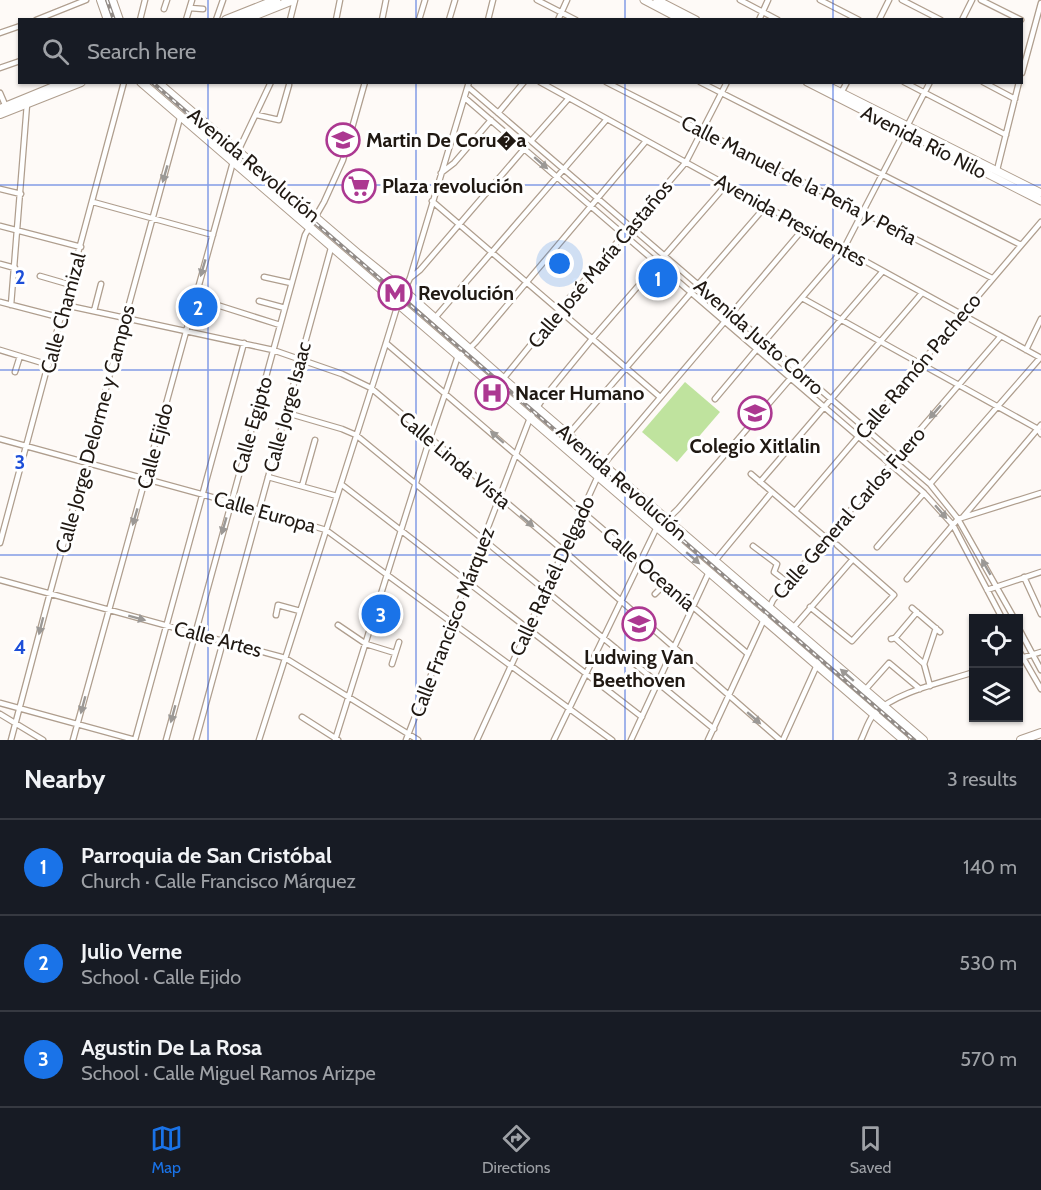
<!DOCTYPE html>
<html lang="en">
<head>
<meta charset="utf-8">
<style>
  :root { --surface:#171b24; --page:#20242c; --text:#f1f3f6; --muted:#9ea1a6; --line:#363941; --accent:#1a73e8 }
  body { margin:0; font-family:Cabin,sans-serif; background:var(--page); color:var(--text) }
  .controls { position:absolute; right:18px; bottom:18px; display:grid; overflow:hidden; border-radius:0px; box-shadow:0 2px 4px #0004 }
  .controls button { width:54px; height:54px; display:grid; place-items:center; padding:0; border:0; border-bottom:2px solid var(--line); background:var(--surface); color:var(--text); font:30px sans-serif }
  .you { position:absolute; left:560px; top:264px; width:21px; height:21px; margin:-15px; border:4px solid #fff; border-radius:50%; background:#1a73e8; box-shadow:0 0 0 9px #1a73e833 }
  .badge { display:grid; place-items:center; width:39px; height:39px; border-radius:50%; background:var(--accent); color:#fff; font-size:20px; font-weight:700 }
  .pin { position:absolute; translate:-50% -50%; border:3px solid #fff; box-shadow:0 2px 6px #0006 }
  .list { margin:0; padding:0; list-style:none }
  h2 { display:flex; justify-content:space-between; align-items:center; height:78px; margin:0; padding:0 24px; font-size:26px }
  h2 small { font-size:20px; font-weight:400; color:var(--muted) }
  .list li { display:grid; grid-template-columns:39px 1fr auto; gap:18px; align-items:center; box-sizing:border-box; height:96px; padding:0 24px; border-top:2px solid var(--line) }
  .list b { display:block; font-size:22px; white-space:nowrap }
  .list p { margin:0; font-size:20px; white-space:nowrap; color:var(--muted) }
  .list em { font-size:20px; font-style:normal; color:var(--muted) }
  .icon { flex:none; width:33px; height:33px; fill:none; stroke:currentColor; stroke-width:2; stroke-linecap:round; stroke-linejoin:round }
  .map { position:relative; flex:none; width:1041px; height:740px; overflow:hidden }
  .search { position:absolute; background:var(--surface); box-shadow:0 2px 4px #0004; left:18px; right:18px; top:18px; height:66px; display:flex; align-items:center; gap:15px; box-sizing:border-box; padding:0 21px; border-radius:0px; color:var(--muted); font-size:22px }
  .sheet { height:366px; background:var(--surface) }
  nav { display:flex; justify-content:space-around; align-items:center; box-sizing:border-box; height:84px; border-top:2px solid var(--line); background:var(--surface); font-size:16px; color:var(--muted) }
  nav a { display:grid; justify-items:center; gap:3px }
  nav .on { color:var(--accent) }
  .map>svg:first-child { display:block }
</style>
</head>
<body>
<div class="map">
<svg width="1041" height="740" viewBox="0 0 1041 740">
  <rect width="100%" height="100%" fill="#fefaf7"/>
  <path fill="#bfe39e" d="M685,382L720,412L677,462L642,432Z"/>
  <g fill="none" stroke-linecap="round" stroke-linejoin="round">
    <defs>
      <path id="street" d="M537,0L576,20
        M740,0L778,20
        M820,0L859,20
        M902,0L941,20
        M981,0L1021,20
        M190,8L203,9
        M164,9L167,0
        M36,20L86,0
        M140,20L145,0
        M186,20L192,0
        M216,20L223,0
        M290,20L295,0
        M336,20L340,0
        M382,20L386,0
        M419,20L425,0
        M449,20L455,0
        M488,20L493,0
        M558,20L567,0
        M759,20L768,0
        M879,20L889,0
        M962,20L972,0
        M0,33L20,26
        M0,68L20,61
        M1022,73L1041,3
        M540,82L1041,358
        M606,82L992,278
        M700,82L1021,245
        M904,82L1006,135
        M983,82L1015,99
        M468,87L930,484L958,519L1014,618
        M0,93L6,107
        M841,93L847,82
        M465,98L924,493L953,525L1002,618
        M498,113L524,82
        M257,115L279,120L289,85
        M531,141L569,98
        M997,170L1019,82
        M441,173L454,163L491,120
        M0,189L21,194
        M432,201L660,397
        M93,202L213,235
        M0,226L81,247
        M0,264L15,268
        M40,276L71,285
        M264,277L291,283
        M410,278L420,270L524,149
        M195,298L280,325
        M802,298L1038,429L1041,434
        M259,301L285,308
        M0,302L62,318
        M11,305L27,104
        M65,305L273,350L342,374L371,388L564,551L780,740
        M94,311L101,284
        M434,319L607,119
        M764,342L843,250L930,82
        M386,343L748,654
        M0,350L49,365
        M1026,350L1041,319
        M15,372L20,356
        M503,379L559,310L686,162L727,82
        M715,399L757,349
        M287,413L342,429L356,435L714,729
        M568,435L765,207
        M0,439L259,510L326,530L612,740
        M751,474L826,538
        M268,477L337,496
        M760,482L922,293
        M341,484L642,717
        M930,484L1040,358
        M302,486L315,440
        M795,511L1041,222
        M963,517L1041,425
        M0,543L124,82
        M753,546L777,564L774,572L787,582
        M877,547L924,493
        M714,562L772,492
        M1024,577L1041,614
        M907,579L958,519L1041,493
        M0,580L285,658L418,740
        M987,590L1041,572
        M655,594L666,583
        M810,607L852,641L894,595L837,545
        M912,608L940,632
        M276,615L278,605L300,611
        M338,625L366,644L395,653
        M1018,627L1041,670
        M793,628L853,559
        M895,638L924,664
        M891,639L895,638L917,612
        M1018,649L1041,689
        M1018,659L1041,652
        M392,664L399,642
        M930,686L924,664L936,628
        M865,690L889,663L920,689
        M0,703L135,740
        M0,714L43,740
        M302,717L338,740
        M11,740L50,593L180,118
        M73,740L233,162L271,82
        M135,740L244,343
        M166,740L305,235L324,202L343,160L365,82
        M196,740L331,248
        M259,740L386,343L398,304L410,278L469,82
        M335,740L430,438L458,356L469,349L476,342L646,141
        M406,740L530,418L542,400L592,339L726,185
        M477,740L603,465L804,228
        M554,740L655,531L678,509L883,271
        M631,740L709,572
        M708,740L773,600L1001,336
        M783,740L822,654
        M861,740C865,732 868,721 874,714C895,692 944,682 974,672"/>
      <path id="secondary" d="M644,0L682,20
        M657,0L696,20
        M807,82L1041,201
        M820,82L1041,193"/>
      <path id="primary" d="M101,0L108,20
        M112,0L119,20
        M226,20L276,0
        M243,20L293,0
        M141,82L904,740
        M157,82L358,254L404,291L503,379L923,740
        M0,109L66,82
        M0,114L81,82
        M1021,740L1041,733"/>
    </defs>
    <use href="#street" stroke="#af9e8e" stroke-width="7"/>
    <use href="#secondary" stroke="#af9e8e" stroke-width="9"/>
    <use href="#primary" stroke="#af9e8e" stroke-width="10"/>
    <use href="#street" stroke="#fff" stroke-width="4.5"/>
    <use href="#secondary" stroke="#fff" stroke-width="7"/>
    <use href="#primary" stroke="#fff" stroke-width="8"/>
    <defs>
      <path id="rail" d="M107,0L114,20
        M152,82L914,740"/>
    </defs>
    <use href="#rail" stroke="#928c88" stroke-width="4"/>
    <use href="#rail" stroke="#fff" stroke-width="1.5" stroke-dasharray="4.5" stroke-linecap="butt"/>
  </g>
  <defs><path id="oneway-solid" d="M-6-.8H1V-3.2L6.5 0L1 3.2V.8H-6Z" transform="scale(1.5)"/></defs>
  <g fill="#9b9895">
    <use href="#oneway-solid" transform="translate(541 163) rotate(41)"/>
    <use href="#oneway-solid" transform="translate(165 174) rotate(106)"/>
    <use href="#oneway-solid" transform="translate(203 268) rotate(106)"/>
    <use href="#oneway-solid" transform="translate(935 412) rotate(131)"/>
    <use href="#oneway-solid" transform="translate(497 437) rotate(-139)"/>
    <use href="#oneway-solid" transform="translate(941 512) rotate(49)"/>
    <use href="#oneway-solid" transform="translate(135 517) rotate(106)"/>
    <use href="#oneway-solid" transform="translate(527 521) rotate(40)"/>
    <use href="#oneway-solid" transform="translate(224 526) rotate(106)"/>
    <use href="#oneway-solid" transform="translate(693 558) rotate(41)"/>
    <use href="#oneway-solid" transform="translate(986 567) rotate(-120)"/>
    <use href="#oneway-solid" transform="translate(137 618) rotate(15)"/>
    <use href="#oneway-solid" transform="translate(41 626) rotate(104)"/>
    <use href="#oneway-solid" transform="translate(847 675) rotate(-139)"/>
    <use href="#oneway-solid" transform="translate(83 705) rotate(105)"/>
    <use href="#oneway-solid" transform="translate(173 714) rotate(105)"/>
    <use href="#oneway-solid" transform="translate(754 718) rotate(41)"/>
  </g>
  <path fill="none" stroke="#1d4ed8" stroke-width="1.5" stroke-opacity="0.55" d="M208,0V20M416,0V20M625,0V20M833,0V20M208,82V740M416,82V740M625,82V740M833,82V740M0,185H1041M0,370H1041M0,555H1041"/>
  <defs>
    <symbol id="school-ring" viewBox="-11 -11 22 22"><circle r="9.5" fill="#fff" stroke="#ac3891" stroke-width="1.5"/><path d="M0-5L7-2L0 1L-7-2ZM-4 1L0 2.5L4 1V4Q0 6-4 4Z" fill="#ac3891"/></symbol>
    <symbol id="supermarket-ring" viewBox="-11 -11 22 22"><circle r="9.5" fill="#fff" stroke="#ac3891" stroke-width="1.5"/><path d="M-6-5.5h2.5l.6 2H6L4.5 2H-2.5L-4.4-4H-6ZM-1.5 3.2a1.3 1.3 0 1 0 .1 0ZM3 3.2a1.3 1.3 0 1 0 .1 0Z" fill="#ac3891"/></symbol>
    <symbol id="metro-ring" viewBox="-11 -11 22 22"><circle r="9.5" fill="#fff" stroke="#ac3891" stroke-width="1.5"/><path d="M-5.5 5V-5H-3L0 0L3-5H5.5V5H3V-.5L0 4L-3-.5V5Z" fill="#ac3891"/></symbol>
    <symbol id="hospital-ring" viewBox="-11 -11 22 22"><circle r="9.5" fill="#fff" stroke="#ac3891" stroke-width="1.5"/><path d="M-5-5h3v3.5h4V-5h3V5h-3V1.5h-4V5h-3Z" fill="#ac3891"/></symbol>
  </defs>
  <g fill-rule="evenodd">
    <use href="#school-ring" x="324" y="121" width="38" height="38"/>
    <use href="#supermarket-ring" x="340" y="167" width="38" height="38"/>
    <use href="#metro-ring" x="376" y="274" width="38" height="38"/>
    <use href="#hospital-ring" x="473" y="374" width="38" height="38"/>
    <use href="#school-ring" x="736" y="394" width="38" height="38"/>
    <use href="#school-ring" x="620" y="605" width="38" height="38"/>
  </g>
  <g text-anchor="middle" stroke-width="6" stroke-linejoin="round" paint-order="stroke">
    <g font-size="20" font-weight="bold" fill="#201913" stroke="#fff" text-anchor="start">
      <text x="366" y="147">Martin De Coru�a</text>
      <text x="382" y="193">Plaza revolución</text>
      <text x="418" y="300">Revolución</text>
      <text x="515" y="400">Nacer Humano</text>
      <text x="755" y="453" text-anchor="middle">Colegio Xitlalin</text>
      <text x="639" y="664" text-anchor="middle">Ludwing Van<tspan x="639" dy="23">Beethoven</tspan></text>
    </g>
    <g font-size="20" fill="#201913" stroke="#fff">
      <text transform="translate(924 142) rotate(27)" y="7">Avenida Río Nilo</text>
      <text transform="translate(254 165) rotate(40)" y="7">Avenida Revolución</text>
      <text transform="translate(799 180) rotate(27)" y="7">Calle Manuel de la Peña y Peña</text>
      <text transform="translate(791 220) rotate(29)" y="7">Avenida Presidentes</text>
      <text transform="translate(600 264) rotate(-50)" y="7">Calle José María Castaños</text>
      <text transform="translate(63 313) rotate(-75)" y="7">Calle Chamizal</text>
      <text transform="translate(759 337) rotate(41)" y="7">Avenida Justo Corro</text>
      <text transform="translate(918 366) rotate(-50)" y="7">Calle Ramón Pacheco</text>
      <text transform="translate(287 407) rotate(-75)" y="7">Calle Jorge Isaac</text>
      <text transform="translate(252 425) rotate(-74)" y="7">Calle Egipto</text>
      <text transform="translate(95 429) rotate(-75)" y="7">Calle Jorge Delorme y Campos</text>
      <text transform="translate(155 446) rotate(-75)" y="7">Calle Ejido</text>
      <text transform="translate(455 460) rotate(40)" y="7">Calle Linda Vista</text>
      <text transform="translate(622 482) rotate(41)" y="7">Avenida Revolución</text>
      <text transform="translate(265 512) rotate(16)" y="7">Calle Europa</text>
      <text transform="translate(849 513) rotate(-49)" y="7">Calle General Carlos Fuero</text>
      <text transform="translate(649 569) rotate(41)" y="7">Calle Oceanía</text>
      <text transform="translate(552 576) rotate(-65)" y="7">Calle Rafaél Delgado</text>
      <text transform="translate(452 622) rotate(-69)" y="7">Calle Francisco Márquez</text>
      <text transform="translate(218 639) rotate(15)" y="7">Calle Artes</text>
    </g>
  </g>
  <g font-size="20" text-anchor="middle" font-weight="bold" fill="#1d4ed8" stroke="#fff" stroke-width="6" stroke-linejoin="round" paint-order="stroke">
    <text x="20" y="284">2</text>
    <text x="20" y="469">3</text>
    <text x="20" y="654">4</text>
  </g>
</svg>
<div class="controls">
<button><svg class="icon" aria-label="locate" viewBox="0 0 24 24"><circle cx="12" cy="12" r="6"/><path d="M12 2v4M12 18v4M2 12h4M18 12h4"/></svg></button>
<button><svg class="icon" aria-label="layers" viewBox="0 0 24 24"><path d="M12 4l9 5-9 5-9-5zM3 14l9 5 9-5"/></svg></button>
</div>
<div class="you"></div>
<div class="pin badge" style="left:658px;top:278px">1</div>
<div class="pin badge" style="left:198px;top:307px">2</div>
<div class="pin badge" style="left:381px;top:614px">3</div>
<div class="search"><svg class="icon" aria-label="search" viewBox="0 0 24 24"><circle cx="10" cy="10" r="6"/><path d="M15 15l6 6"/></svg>Search here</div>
</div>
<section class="sheet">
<h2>Nearby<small>3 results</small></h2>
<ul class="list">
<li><span class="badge">1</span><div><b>Parroquia de San Cristóbal</b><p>Church · Calle Francisco Márquez</p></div><em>140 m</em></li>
<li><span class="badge">2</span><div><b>Julio Verne</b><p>School · Calle Ejido</p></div><em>530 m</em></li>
<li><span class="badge">3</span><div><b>Agustin De La Rosa</b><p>School · Calle Miguel Ramos Arizpe</p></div><em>570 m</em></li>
</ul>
</section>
<nav>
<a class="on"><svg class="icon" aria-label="map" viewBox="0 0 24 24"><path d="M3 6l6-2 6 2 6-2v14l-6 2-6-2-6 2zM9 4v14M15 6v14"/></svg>Map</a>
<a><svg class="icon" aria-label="directions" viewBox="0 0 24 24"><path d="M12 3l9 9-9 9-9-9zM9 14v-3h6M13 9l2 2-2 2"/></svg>Directions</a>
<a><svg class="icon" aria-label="saved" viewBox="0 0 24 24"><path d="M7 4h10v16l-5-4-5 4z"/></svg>Saved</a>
</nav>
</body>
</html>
